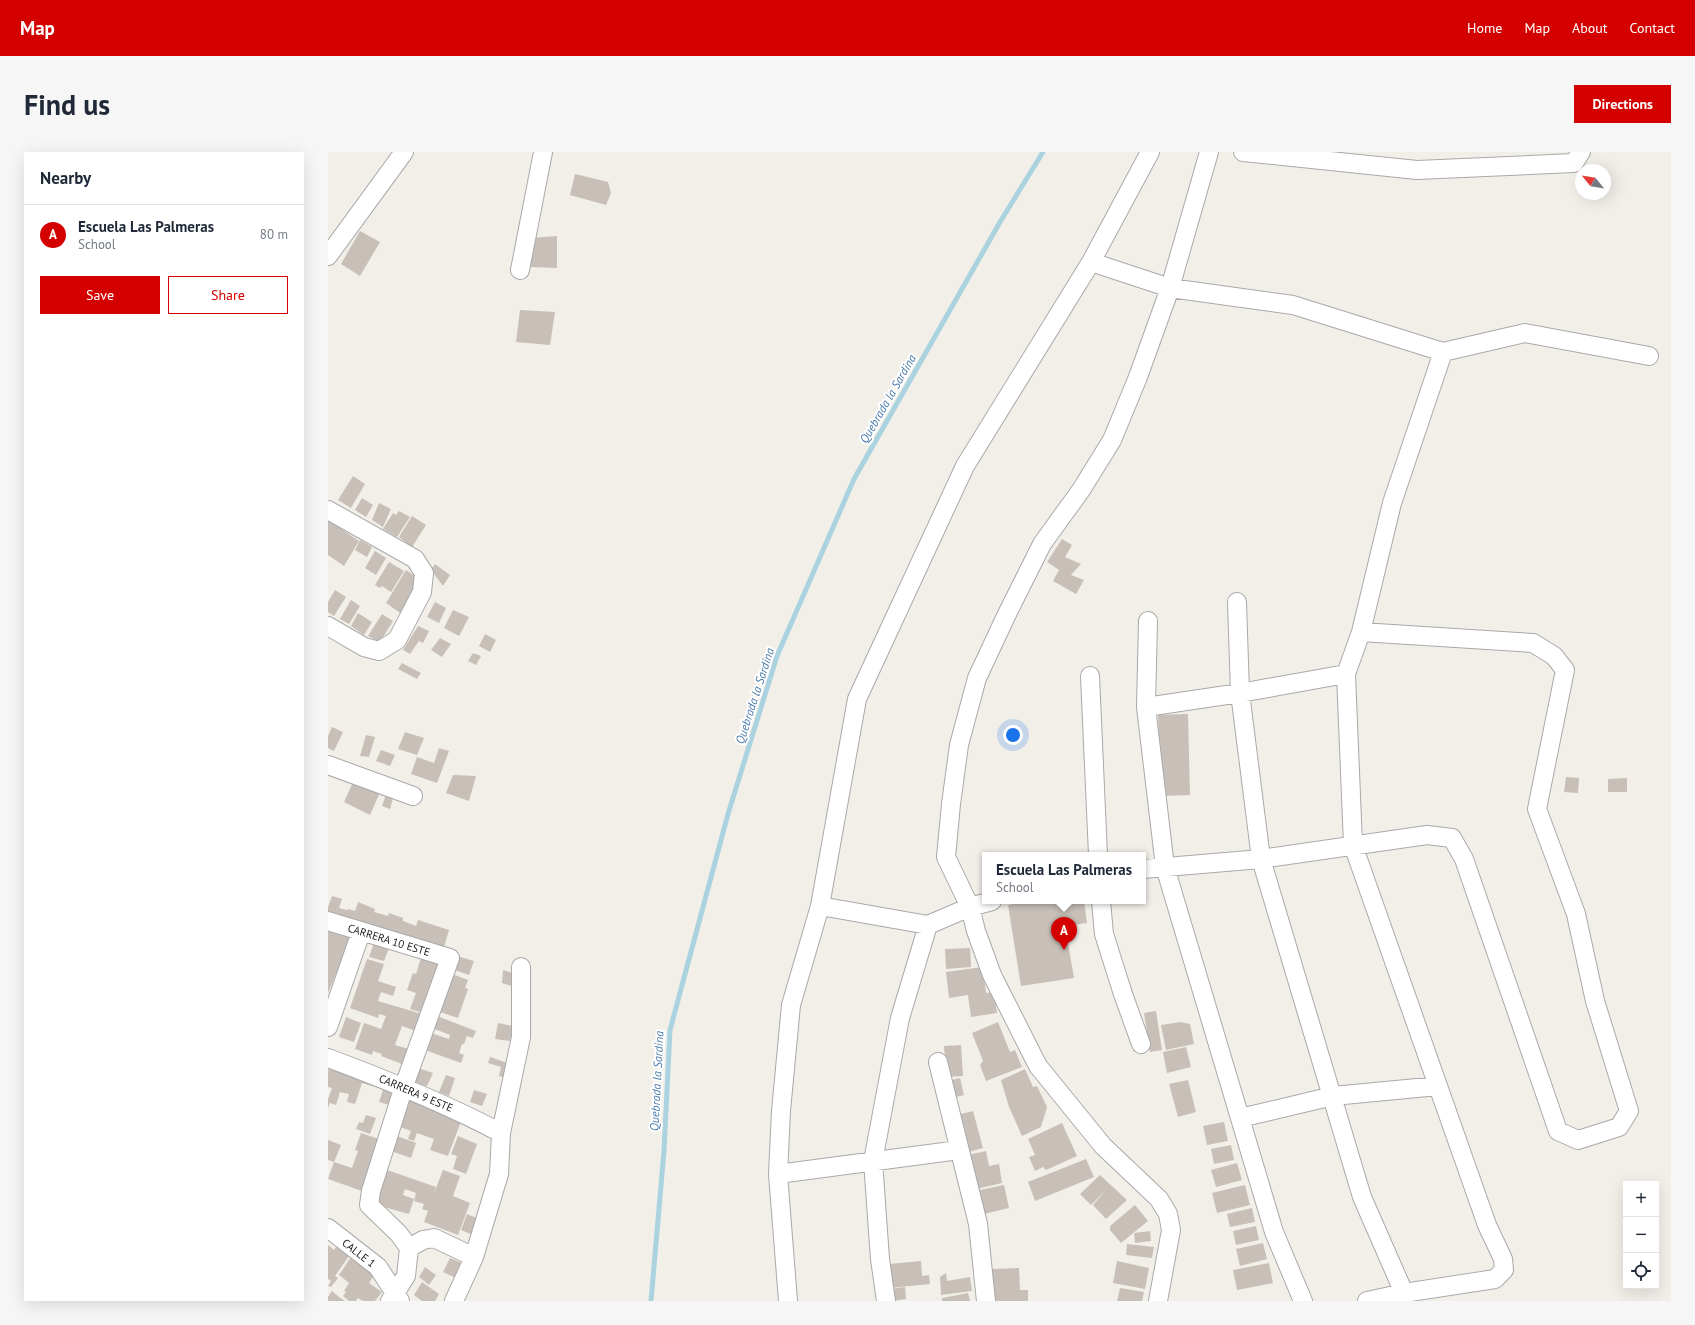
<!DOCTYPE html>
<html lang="en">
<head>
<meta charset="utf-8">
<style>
  :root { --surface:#fff; --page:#f6f6f7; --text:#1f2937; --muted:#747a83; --line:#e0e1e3; --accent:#d40000 }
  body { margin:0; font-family:"PT Sans",sans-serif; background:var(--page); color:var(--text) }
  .controls { position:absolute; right:12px; bottom:12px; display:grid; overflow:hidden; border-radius:0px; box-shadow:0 4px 16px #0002 }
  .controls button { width:36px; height:36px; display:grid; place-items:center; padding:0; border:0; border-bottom:1px solid var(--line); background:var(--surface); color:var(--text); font:20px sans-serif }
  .compass { position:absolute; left:1247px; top:12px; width:36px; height:36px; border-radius:50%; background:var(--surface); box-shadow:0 4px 16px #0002; rotate:300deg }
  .you { position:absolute; left:685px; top:583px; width:14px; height:14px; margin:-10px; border:3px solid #fff; border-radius:50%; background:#1a73e8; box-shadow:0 0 0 6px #1a73e833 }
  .badge { display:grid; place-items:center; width:26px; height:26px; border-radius:50%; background:var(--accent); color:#fff; font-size:13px; font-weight:700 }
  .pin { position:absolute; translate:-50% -33px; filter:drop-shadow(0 1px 2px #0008) }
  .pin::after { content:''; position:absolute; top:21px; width:14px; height:12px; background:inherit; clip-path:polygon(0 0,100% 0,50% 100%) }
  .popup { position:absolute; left:654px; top:700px; width:164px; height:52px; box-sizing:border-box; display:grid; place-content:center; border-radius:0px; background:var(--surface); filter:drop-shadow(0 1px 3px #0005); font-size:13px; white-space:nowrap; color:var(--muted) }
  .popup b { font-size:15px; color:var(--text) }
  .popup::after { content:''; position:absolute; left:50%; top:100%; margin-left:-8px; border:8px solid transparent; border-top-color:var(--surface) }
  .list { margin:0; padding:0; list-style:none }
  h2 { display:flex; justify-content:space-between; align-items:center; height:52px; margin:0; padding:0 16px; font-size:17px }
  h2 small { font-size:13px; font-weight:400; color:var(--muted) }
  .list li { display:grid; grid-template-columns:26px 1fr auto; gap:12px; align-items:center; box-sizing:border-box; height:60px; padding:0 16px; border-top:1px solid var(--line) }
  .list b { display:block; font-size:15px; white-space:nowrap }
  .list p { margin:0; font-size:13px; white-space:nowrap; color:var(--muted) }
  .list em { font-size:13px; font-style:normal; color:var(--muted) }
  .actions { display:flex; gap:8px; padding:12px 16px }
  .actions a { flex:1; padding:9px 0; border:1px solid var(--accent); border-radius:0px; text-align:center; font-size:14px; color:var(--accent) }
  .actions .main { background:var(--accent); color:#fff }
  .icon { flex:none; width:22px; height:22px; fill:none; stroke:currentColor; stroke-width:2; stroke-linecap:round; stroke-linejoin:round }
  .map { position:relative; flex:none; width:1343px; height:1149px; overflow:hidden; border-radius:0px }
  header { display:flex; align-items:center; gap:24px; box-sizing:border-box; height:56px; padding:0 20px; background:var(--accent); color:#fff }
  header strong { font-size:19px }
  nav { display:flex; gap:22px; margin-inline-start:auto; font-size:14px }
  .intro { display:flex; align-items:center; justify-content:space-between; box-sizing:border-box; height:96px; padding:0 24px }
  h1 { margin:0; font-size:28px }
  .button { padding:10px 18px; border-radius:0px; background:var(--accent); color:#fff; font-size:14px; font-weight:700 }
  main { display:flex; gap:24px; padding:0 24px }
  aside { flex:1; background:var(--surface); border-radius:0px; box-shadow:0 4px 16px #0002 }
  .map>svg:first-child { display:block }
</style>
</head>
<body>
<header>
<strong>Map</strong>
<nav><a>Home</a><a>Map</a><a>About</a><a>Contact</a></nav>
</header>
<div class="intro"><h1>Find us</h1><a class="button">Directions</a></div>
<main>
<aside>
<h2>Nearby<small></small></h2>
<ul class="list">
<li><span class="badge">A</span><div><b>Escuela Las Palmeras</b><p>School</p></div><em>80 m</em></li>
</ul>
<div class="actions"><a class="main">Save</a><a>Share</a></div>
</aside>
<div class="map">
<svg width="1343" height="1149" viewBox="0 0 1343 1149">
  <rect width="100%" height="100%" fill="#f2efe9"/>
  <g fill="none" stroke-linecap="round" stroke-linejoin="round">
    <path stroke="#aad3df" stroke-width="5" d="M323,1149L336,999L342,878L400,662L449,504L526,327L672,70L715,0"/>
  </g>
  <path fill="#c7bfb8" d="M247,22L280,30L283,41L278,53L242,43Z
    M32,79L52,90L32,124L13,112Z
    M229,84V116L203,115V86Z
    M192,158L227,160L222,193L188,190Z
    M25,324L37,332L23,356L10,348Z
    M34,346L45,353L38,365L27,358Z
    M51,351L63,357L55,375L44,368Z
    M71,359L82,365L69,385L55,377L65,361L68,363Z
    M84,364L98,373L84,395L71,385Z
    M0,368L31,389L16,414L0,403Z
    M734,387L744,393L737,405L753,412L743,423L756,428L748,442L725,429L731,418L719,410Z
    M32,388L44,395L39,405L27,398Z
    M47,399L58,406L48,423L37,416Z
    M61,410L76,419L63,440L54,434L52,436L47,433Z
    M107,412L122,423L115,434L103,418Z
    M78,418L94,429L75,463L58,451Z
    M7,438L18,445L6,464L0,460V450Z
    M23,448L32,454L21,472L12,467Z
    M107,450L118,456L111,471L99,465Z
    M125,458L141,465L131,484L116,476Z
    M30,461L44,470L36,483L23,474Z
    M54,462L65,469L52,490L40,484Z
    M90,474L101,479L95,491L91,489L82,502L75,498Z
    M157,482L168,488L162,500L151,494Z
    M112,486L123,492L114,505L103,498Z
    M145,501L153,504L148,513L140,509Z
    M74,511L93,521L89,527L70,517Z
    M860,562L862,643L833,644L830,563Z
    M4,575L15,580L6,599L0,596V584Z
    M77,580L96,586L89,603L70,597Z
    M38,583L47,585L41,605L32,604Z
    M111,596L121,599L109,631L83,622L89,605L106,611Z
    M53,598L67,603L62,614L48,609Z
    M125,623L148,624L141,649L118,641Z
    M1238,625L1251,626L1250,641L1236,640Z
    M1299,626V640H1280V627Z
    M26,628L53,638L42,663L16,650Z
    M59,639L66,642L62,657L54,654Z
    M4,744L14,747L11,756L19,758L20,757L27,759L30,750L47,757L46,760L60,764L61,761L75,766V769L88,774L90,768L121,778L116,795L0,765V755Z
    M701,749H756L759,771L737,774L746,826L693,834L680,753Z
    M0,775L23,783L12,818L10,817L0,841Z
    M46,791L61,796L56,809L41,805Z
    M642,796L643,815L618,817L617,797Z
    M94,803L113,810L95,861L82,857L88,841L79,838L85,821L88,822Z
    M129,804L146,809L141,823L124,817Z
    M39,807L56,812L50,829L68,835L65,844L53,840L50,849L94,862L88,879L74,874L67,893L84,898L79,914L53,904L54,902L45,899L44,903L27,897L36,871L53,877L58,864L51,862L50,866L22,856Z
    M655,815L658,841L666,840L669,861L643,865L640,843L621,846L618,820Z
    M175,818L188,822L187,835L174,831Z
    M124,822L140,828L137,836L140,837L130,866L109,859Z
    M828,859L834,898L822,900L816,861Z
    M109,864L148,879L145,886L139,884L136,892H134L131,901L136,903L133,911L97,898L103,881L121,887L122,883L104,876Z
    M18,865L33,871L26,890L11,885Z
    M670,870L682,900L687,898L694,915L658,929L652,913L655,909L644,881Z
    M853,870L862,872L866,892L838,898L833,873Z
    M170,871L185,874L182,889L167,887Z
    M633,893L635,924L618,925L616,894Z
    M858,895L863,915L839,921L835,900Z
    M162,905L183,912L178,926L171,924L173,915L160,911Z
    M2,913L47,926L44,934L34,931L27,952L19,950L21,942L12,940L8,953L2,951L0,956V947L4,936L0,935V919Z
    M90,916L105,921L99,934L85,930Z
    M697,917L705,935L709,934L719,955L713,975L694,984L681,955L673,928Z
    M118,923L127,926L121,944L111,940Z
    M632,926L636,943L624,946L620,929Z
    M860,928L868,960L850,965L841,932Z
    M57,932L68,936L62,953L51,950Z
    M146,938L159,942L154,954L142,950Z
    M82,948L134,967L120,1004L102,998L106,987L89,981L86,989L80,987L83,979L72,975Z
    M645,959L655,996L641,1000L629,963Z
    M38,963L48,966L42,982L28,977L31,970L35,971Z
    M896,970L900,989L879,993L875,974Z
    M734,971L749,1004L718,1018L715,1015L707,1019L701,1005L707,1003L700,987Z
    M33,981L54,988L34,1039L0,1027L6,1010L24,1016L30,999L27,998Z
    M69,984L88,991L83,1006L63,999Z
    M130,984L149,992L138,1022L125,1017L129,1004L123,1002Z
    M0,988L13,993L6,1010L0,1008Z
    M903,993L906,1008L886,1012L883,997Z
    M658,999L661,1014L671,1012L674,1031L648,1037L640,1003Z
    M758,1007L766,1025L707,1049L700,1030Z
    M909,1011L914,1028L888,1035L883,1018Z
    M59,1018L108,1035L105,1044L115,1018L132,1024L125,1044L142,1051L130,1083L96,1070L100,1059L94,1057L96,1052L86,1049L88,1041L77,1037L75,1043L86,1047L81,1062L45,1052Z
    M772,1023L799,1048L778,1067L765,1053L778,1038L763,1053L752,1042Z
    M676,1033L681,1056L652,1063L647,1039Z
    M917,1033L922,1053L889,1061L884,1041Z
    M807,1053L820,1069L793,1091L782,1078V1074Z
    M924,1056L927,1070L902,1075L899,1062Z
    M139,1062L151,1067L145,1083L133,1078Z
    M928,1074L931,1088L908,1093L905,1079Z
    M822,1079L823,1089L807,1091L806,1081Z
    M935,1091L939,1107L912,1114L908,1097Z
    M799,1092L826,1095L824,1106L798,1103Z
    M0,1093L6,1098L8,1095L21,1104L7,1124L10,1126L3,1135L0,1134L3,1129L0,1127Z
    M23,1105L47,1122L41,1131L54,1140L47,1149H35L30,1146L28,1149H21L15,1144L18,1140L16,1139L21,1131L11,1123Z
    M122,1106L136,1112L128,1126L115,1120Z
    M593,1109L594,1124L601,1123L602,1132L563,1136L561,1112Z
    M789,1109L821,1116L817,1137L785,1131Z
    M941,1111L945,1131L909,1138L905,1118Z
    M97,1115L108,1123L101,1133L91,1125Z
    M691,1116L692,1138H700V1149H664V1117Z
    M618,1121L619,1129L642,1125L644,1139L613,1143L612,1125Z
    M94,1130L111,1142L107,1149H94L86,1143Z
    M577,1135L578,1147L565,1149L563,1137Z
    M792,1136L816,1140L814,1149H789Z
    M4,1139L11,1145L17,1149H0V1145Z
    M640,1141L642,1149H614V1146Z"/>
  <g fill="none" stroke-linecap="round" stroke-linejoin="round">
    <defs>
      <path id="minor" d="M915,0L1089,18L1246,11L1253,0
        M0,104L76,0
        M763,110L842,136L965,153L1115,200L1197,181L1321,204
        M192,118L215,0
        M0,358L87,407L96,421L94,440L69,488L51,499L36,495L0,474
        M909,450L912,541L933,707L1034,1045L1076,1141
        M820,469L818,555L837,715L946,1080L975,1149
        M762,524L770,703
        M818,555L912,541L1018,522
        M0,613L85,644
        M815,717L933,707L1099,683L1124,686L1136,707L1230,979L1250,988L1291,975L1301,959L1267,849L1248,762L1209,657L1237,518L1226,504L1205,491L1033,480
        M773,749L776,782L795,842L813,892
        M492,754L600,773L642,755L664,749
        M0,769L122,806L76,934L43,1039L41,1053L71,1082L81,1096L78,1124L62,1149
        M0,875L33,780
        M0,906C59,928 117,951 173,981
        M610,910L650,1072L658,1149
        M912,966L1005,944L1110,934
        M450,1022L631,998
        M0,1076L50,1115L72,1149
        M81,1096L95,1088L106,1086L146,1105
        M126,1149L146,1105L171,1022L173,981L193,885V815
        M460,1149L450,1022L453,959L463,853L492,754L529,547L637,314L763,110L822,0
        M558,1149L552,1107L545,1009L572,866L600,773
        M830,1149L843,1078L840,1062L831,1047L775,994L710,914L664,823L648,779L642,755L618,705L623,652L631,593L649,526L679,462L714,392L753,338L784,288L810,225L842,136L881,0
        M1039,1149L1076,1141L1167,1127L1176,1118L1175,1107L1159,1073L1025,693L1018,522L1033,480L1064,351L1115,200"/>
    </defs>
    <use href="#minor" stroke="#a9a9a9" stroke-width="20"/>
    <use href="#minor" stroke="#fff" stroke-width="18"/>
  </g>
  <g text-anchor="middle" stroke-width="4" stroke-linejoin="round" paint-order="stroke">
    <g font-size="11" fill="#222" stroke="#fff">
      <text transform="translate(61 788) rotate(17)" y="4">CARRERA 10 ESTE</text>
      <text transform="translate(88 941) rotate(23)" y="4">CARRERA 9 ESTE</text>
      <text transform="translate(31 1101) rotate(38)" y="4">CALLE 1</text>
    </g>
    <g font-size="12" font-style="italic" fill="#4a7aab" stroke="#fff">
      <text transform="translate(560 247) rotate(-60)" y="4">Quebrada la Sardina</text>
      <text transform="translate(427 544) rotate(-72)" y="4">Quebrada la Sardina</text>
      <text transform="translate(329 929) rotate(-87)" y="4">Quebrada la Sardina</text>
    </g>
  </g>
</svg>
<div class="controls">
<button>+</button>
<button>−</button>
<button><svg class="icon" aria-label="locate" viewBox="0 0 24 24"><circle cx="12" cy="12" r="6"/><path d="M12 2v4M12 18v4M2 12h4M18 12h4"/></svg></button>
</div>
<svg class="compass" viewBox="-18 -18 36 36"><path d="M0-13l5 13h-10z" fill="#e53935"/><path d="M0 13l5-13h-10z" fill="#747a83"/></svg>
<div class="you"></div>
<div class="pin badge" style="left:736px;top:798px">A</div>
<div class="popup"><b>Escuela Las Palmeras</b>School</div>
</div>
</main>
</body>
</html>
